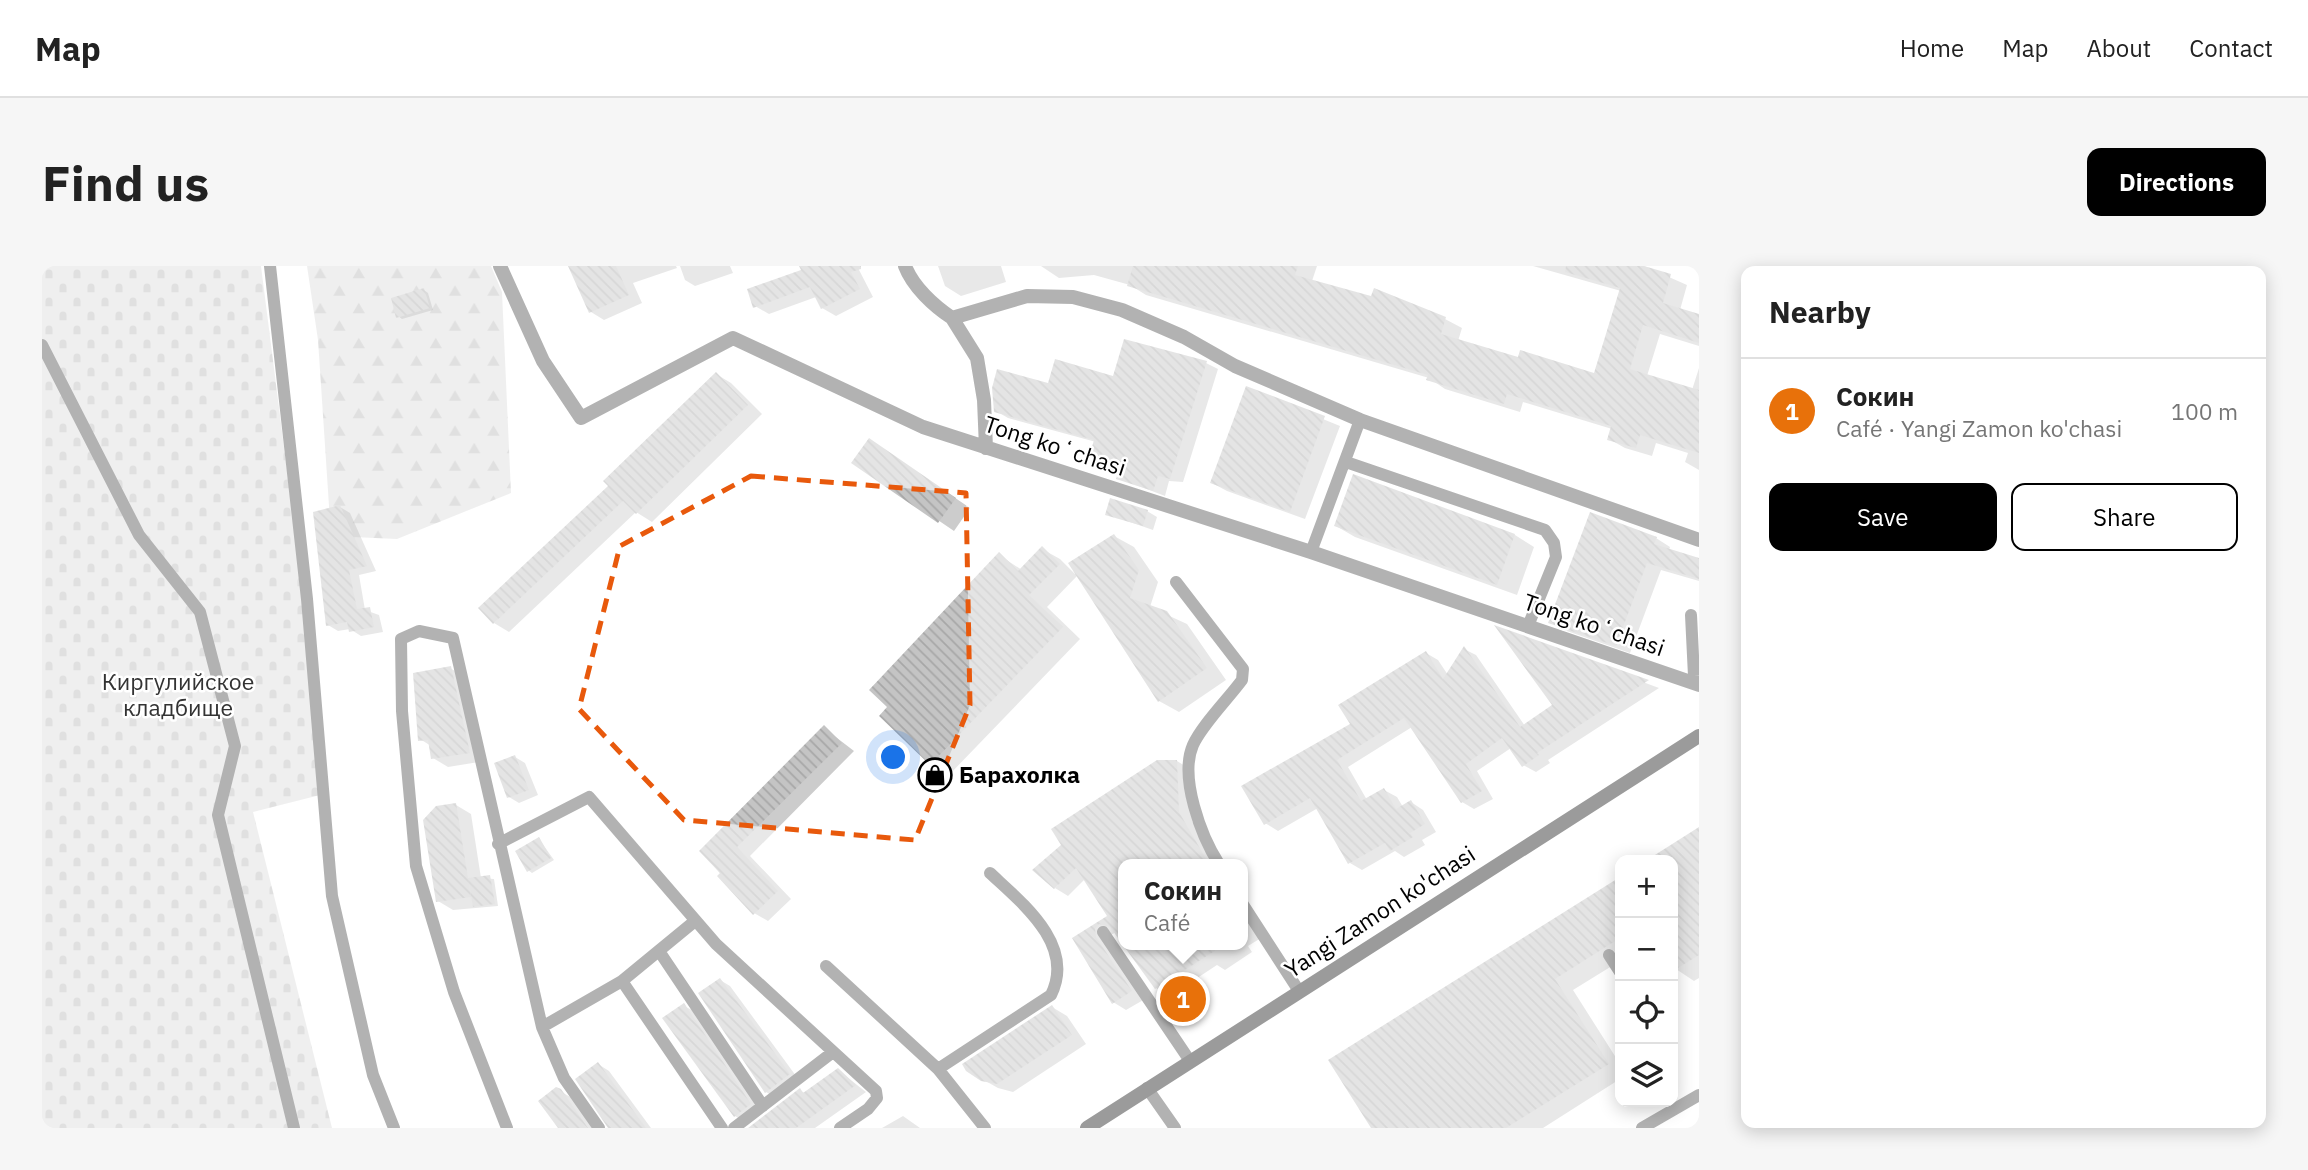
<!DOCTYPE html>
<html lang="en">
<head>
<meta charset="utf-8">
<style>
  :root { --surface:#fff; --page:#f6f6f6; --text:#222; --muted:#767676; --line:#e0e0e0; --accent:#000 }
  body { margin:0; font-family:"IBM Plex Sans",sans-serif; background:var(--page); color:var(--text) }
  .controls { position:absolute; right:21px; bottom:21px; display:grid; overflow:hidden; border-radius:14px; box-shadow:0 4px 18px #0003 }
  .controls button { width:63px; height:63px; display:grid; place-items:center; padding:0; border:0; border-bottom:2px solid var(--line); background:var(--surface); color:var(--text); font:35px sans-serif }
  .you { position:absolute; left:852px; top:492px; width:24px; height:24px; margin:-18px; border:5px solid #fff; border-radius:50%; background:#1a73e8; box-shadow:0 0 0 10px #1a73e833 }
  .badge { display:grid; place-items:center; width:46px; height:46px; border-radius:50%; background:var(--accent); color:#fff; font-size:23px; font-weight:700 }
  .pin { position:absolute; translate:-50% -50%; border:4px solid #fff; box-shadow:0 2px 7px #0006 }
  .popup { position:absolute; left:1076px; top:593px; width:130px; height:91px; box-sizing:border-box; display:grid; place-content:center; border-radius:14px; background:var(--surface); filter:drop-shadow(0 2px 5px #0005); font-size:23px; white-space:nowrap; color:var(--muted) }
  .popup b { font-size:26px; color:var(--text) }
  .popup::after { content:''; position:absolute; left:50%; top:100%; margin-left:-14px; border:14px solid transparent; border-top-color:var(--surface) }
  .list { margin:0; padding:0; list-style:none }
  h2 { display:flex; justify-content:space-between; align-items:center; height:91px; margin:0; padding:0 28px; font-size:30px }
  h2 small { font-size:23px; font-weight:400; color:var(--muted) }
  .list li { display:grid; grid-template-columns:46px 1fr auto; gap:21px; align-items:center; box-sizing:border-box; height:105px; padding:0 28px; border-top:2px solid var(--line) }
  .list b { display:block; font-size:26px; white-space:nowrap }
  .list p { margin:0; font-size:23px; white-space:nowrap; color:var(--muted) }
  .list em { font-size:23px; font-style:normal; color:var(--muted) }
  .actions { display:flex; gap:14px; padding:21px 28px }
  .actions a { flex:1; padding:16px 0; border:2px solid var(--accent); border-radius:14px; text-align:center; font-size:24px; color:var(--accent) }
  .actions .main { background:var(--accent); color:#fff }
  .icon { flex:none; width:38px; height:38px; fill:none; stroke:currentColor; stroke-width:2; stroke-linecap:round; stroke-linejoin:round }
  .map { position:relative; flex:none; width:1657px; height:862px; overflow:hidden; border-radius:14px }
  header { display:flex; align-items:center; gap:42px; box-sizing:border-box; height:98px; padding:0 35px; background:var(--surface); border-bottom:2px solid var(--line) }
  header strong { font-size:33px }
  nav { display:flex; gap:38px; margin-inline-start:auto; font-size:24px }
  .intro { display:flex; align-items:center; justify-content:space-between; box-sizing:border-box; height:168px; padding:0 42px }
  h1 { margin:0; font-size:49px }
  .button { padding:18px 32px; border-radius:14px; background:var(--accent); color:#fff; font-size:24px; font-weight:700 }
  main { display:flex; gap:42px; padding:0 42px }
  aside { flex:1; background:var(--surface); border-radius:14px; box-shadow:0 4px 18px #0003 }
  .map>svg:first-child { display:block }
</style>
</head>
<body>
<header>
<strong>Map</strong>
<nav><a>Home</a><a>Map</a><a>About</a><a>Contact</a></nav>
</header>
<div class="intro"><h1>Find us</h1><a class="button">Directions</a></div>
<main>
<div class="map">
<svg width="1657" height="862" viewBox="0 0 1657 862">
  <defs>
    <pattern id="forest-firs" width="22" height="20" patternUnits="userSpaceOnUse" patternTransform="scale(1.75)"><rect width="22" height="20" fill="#dcdcdc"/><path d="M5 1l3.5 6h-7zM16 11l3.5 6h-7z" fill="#bbb"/></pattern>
    <pattern id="cemetery-stones" width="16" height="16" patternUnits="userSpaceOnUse" patternTransform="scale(1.75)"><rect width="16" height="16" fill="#dcdcdc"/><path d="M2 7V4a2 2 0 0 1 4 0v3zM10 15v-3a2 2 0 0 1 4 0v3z" fill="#bbb"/></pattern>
    <pattern id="building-back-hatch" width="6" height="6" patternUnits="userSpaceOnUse" patternTransform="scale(1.75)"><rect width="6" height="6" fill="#c4c4c4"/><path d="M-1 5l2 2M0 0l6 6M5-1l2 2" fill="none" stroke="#a7a7a7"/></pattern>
  </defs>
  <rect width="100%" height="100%" fill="#fff"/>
  <path fill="url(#forest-firs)" d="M265,0H449L460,26L469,227L355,273L289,270L276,74Z"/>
  <path fill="url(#cemetery-stones)" d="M0,0H219L286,527L211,546L290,862H0Z"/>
  <path fill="#0003" d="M528,0H634L635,2L591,17L600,37L562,54L549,46Z
    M638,0H688L691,7L653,20L643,14Z
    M768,0H815L831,31L794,50L780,42L774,31L727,48L713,40Z
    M896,0H959L964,16L919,30L903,20Z
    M999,0H1275L1270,15L1403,53L1420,62L1416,75L1477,94L1553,109L1579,25L1491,0H1602L1645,19L1638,44L1657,51V80L1618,68L1605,110L1650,124L1657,102V204L1643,196L1646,187L1614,177L1610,190L1583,182L1567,173L1570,163L1481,136L1478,146L1403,123L1387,112L1104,29L1088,19L1052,9L1017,12Z
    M382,24L386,27L391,44L360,53L356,50Z
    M1083,75L1164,97L1176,103L1141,216L1127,215L1123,230L1076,212L1079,202L1050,191L1054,176L966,152L954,145L1007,119L1072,113Z
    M674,108L689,117L720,148L610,256L594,246L467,366L452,357L569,220Z
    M1205,122L1298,160L1263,253L1185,225L1170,217Z
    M828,174L928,242L912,265L812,197Z
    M1312,211L1473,269L1492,281L1475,329L1313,271L1294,260Z
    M298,241L308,247L334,305L317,309L323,344L337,349L341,366L319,370L308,363L296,365L286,359Z
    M1105,245L1115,251L1111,264L1065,248Z
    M1072,270L1092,281L1116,316L1108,341L1145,358L1184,414L1137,446L1117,435L1036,309L1005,341L1038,373L908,508L889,498L839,450L957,289L980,304L1000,283L1018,293L1033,308Z
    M1614,272L1628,281L1627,284L1657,293V315L1619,304L1588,387L1522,364L1508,356Z
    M1456,362L1617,422L1506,494L1508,497L1494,506L1481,499L1469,482L1435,505L1451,533L1432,543L1420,536L1370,461L1306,501L1325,534L1342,524L1355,531L1361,541L1369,536L1381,544L1394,566L1380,574L1383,579L1362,591L1353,585L1320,604L1308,597L1276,542L1236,565L1223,557L1310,459L1384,387L1396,394L1406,409L1422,383L1434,389L1483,460L1513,439Z
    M408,402L423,411L443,495L406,501L391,492L389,480L378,473Z
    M782,462L812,485L708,590L749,633L726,655L712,647L659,585Z
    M473,491L483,497L496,529L477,537L467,531Z
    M1135,495L1148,503L1150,555L1175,598H1082L1074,666L1066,671L1103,733L1084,744L1071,736L1032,672L1068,651L1043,613L1026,630L1013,622Z
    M414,539L429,548L439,612L452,613L456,640L411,644L396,635Z
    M1657,563V712L1652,715L1631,701V594H1607Z
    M497,573L512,594L490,607L486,604Z
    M1578,612V695L1531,724L1578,798V813L1501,862H1331L1288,795Z
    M1200,639L1219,672L1206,680L1210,686L1183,704L1175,699L1128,730L1114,722L1083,679H1200Z
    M678,714L688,720L757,814L734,832L724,826Z
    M642,740L652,745L718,844L703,856L693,850Z
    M1010,741L1025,750L1044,778L971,826L956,822L940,813Z
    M556,798L567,805L609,862H566Z
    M796,804L824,826L773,862H709L758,824L764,828Z
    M518,825L530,832L552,862H518Z
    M861,850L878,862H840Z"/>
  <path fill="url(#building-back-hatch)" d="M526,0H574L587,29L547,47Z
    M757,0H819V3L809,6L818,23L779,43L768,21L711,42L705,23L759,4Z
    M1091,0H1256L1253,9L1329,30L1332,22L1404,51L1399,68L1476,91L1478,84L1552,107L1578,22L1523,6L1524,0H1602L1629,8L1621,37L1657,48V77L1601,59L1588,103L1657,124V187L1598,169L1594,182L1565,174L1569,160L1465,128L1462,138L1384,114L1386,109L1085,20Z
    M382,22L388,42L354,52L349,32Z
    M1082,73L1165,95L1128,213L1116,210L1111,225L1074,213L1078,200L1047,191L1052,174L952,146L950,122L955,103L1006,117L1013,93L1071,110Z
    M674,106L706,139L594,248L581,235L451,358L436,342L566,220L561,215Z
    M1204,120L1283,150L1248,246L1168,217Z
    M827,172L914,232L896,257L809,197Z
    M1311,208L1473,268L1455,319L1292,260Z
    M1068,232L1106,244L1101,260L1063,249Z
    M298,239L325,300L307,304L315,343L328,341L332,361L307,366L305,356L284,360L271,246Z
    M1548,246L1615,271L1612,278L1657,292V313L1605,297L1574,380L1506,357Z
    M1072,268L1097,304L1088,332L1125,345L1165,402L1116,436L1026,297Z
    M1000,280L1018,298L987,329L1021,361L888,499L837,450L845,441L827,424L957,286L976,305Z
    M1452,359L1607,414L1495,487L1497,489L1480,501L1460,472L1424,498L1440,525L1419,537L1362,452L1295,494L1319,535L1342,522L1354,543L1369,534L1383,558L1368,567L1371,571L1348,585L1343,577L1306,598L1268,532L1222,559L1199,520L1308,458L1296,439L1384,385L1401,413L1422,380L1478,461L1510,439Z
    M409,400L428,487L389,493L386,474L376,475L371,407Z
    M782,459L800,477L695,581L736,625L711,649L675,610L678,607L657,585Z
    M473,489L487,524L465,532L452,497Z
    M1115,494H1135L1137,546L1167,598H1082V679H1182L1113,723L1068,661L1057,658L1053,663L1054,671L1090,725L1070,738L1030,672L1065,650L1034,602L1012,623L990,604L1019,579L1009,563Z
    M414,537L429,631L394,636L381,554L394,540Z
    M1657,561V689L1631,705V594H1605Z
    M497,571L509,592L485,606L473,585Z
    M448,609L453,638L431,641L426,612Z
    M1578,611V672L1513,713L1567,798L1464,862H1329L1286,794Z
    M678,712L748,808L723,827L656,727Z
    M642,737L709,838L692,851L620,752Z
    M1010,739L1030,769L955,818L939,815L924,805L920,798Z
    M556,796L604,862H566L533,813Z
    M796,802L814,819L754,862H706L758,822L761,827Z
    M514,821L519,823L546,862H516L496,835Z"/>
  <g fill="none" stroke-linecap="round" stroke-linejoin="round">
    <path stroke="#555" stroke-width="12" d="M228,0L265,333L290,630L331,809L352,862
      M0,79L97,269L158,346L193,480L176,549L252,862
      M1304,196L1503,264L1512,277L1514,291L1486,360
      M1269,286L1318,154
      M1134,316L1201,403L1200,414C1186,433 1160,459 1151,479C1137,511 1159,570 1177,598
      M1649,349L1652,410L1657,416
      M456,578L547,531L674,678L834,825L835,832L826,843L798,862
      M1200,637L1257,725
      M1061,666L1148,795
      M617,685L721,840
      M1567,689L1578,706
      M784,700L896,803L943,862
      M580,715L680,862
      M500,761L580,715L653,655
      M896,803L1009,729C1034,679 980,637 948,607
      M1105,822L1133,862
      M465,862L412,726L374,600L360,445L359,373L377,365L411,372L500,761L522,812L557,862
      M692,862L791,786
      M1600,862L1657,829"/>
    <path stroke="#555" stroke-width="14" d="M458,0L501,95L539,152L691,72L881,161L1269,286L1657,419
      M863,0C871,21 892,40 910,52L985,30L1031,31L1080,44L1142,71L1193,100L1318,154L1657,274
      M910,52L935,92L942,134L944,182"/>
    <path stroke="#222" stroke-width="14" d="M1045,862L1657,470"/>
  </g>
  <path d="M0 0H1657V862H0ZM709,210L924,227L928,439L873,574L642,554L537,443L578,280Z" fill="#fff" fill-opacity=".55" fill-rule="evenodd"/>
  <path fill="none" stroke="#e8590c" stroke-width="5" stroke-dasharray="14 9" stroke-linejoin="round" d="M709,210L924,227L928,439L873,574L642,554L537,443L578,280Z"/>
  <defs>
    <symbol id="shop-ring" viewBox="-11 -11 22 22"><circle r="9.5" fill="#fff" stroke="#000" stroke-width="1.5"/><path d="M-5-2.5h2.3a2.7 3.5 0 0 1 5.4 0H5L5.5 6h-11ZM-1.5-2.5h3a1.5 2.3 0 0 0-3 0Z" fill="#000"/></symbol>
  </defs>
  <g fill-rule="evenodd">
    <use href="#shop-ring" x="874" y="490" width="38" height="38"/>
  </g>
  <g text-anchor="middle" stroke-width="5" stroke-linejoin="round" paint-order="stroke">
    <g font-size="23" fill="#000" stroke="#fff">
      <text transform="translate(1013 180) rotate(18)" y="8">Tong koʻchasi</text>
      <text transform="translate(1552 359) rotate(19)" y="8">Tong koʻchasi</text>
      <text transform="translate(1338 646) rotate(-33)" y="8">Yangi Zamon ko'chasi</text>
    </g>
    <g font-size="23" fill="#333" stroke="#fff">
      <text x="136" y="424">Киргулийское<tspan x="136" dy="26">кладбище</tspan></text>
    </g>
    <g font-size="23" font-weight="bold" fill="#000" stroke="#fff" text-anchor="start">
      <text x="917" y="517">Барахолка</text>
    </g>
  </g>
</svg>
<div class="controls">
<button>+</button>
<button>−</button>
<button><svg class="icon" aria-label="locate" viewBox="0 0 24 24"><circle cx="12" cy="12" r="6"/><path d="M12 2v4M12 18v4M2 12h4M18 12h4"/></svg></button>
<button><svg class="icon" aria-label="layers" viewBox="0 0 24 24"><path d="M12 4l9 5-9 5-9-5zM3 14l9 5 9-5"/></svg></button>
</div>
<div class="you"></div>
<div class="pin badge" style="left:1141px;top:733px;background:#e8710a">1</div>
<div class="popup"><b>Сокин</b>Café</div>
</div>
<aside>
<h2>Nearby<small></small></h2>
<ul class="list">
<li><span class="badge" style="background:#e8710a">1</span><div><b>Сокин</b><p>Café · Yangi Zamon ko'chasi</p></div><em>100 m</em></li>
</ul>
<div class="actions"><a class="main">Save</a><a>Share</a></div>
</aside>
</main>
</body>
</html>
